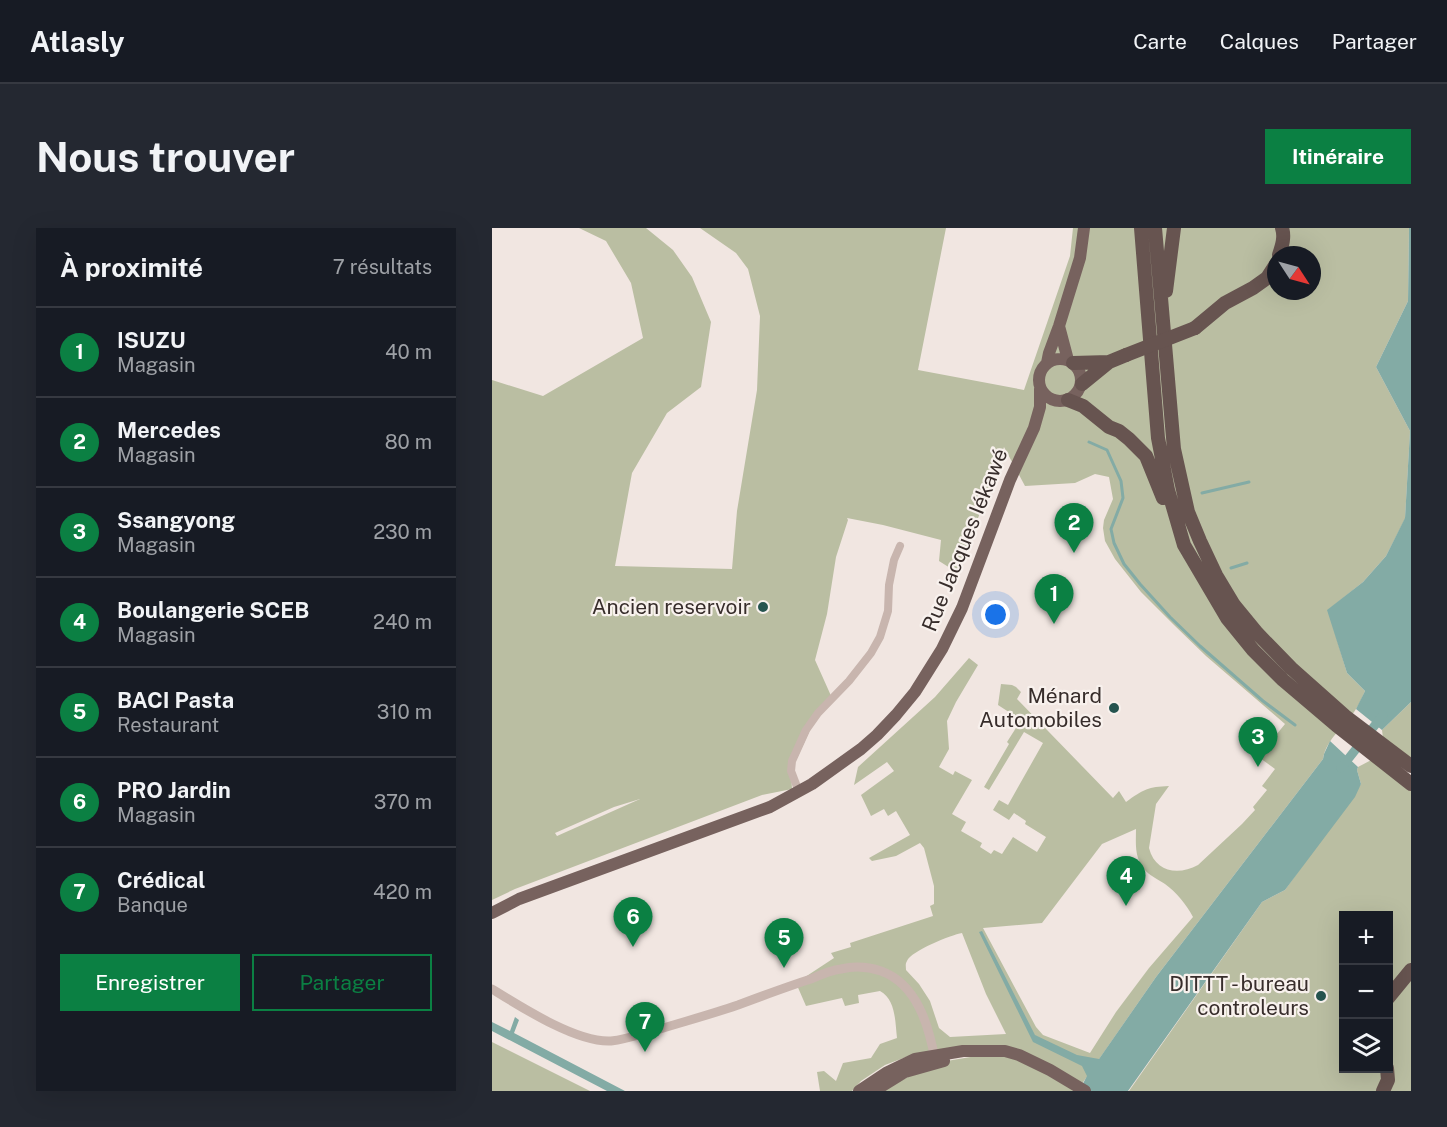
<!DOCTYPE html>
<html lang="fr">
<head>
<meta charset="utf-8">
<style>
  :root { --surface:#171b24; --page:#242831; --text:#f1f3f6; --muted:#9ea1a6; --line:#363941; --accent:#0b8043 }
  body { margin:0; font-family:"Public Sans",sans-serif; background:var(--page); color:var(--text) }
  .controls { position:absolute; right:18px; bottom:18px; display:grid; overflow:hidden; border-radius:0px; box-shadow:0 6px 24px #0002 }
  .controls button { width:54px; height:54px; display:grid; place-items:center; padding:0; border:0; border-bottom:2px solid var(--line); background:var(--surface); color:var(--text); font:30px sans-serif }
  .compass { position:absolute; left:775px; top:18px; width:54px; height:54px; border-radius:50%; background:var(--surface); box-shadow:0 6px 24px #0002; rotate:126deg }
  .you { position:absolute; left:504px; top:387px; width:21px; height:21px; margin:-15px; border:4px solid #fff; border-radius:50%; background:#1a73e8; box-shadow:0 0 0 9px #1a73e833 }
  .badge { display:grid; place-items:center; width:39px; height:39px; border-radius:50%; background:var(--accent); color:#fff; font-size:20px; font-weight:700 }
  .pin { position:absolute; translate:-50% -50px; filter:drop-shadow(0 2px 3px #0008) }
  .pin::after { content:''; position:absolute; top:32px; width:21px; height:18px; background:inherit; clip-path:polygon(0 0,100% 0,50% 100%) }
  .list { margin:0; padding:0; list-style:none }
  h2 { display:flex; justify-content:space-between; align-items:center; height:78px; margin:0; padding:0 24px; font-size:26px }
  h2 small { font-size:20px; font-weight:400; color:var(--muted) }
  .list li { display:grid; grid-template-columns:39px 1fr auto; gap:18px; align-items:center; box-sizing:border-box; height:90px; padding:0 24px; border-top:2px solid var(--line) }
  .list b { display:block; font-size:22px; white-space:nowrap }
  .list p { margin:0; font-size:20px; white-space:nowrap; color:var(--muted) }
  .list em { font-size:20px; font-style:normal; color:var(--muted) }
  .actions { display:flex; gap:12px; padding:18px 24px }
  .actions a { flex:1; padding:14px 0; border:2px solid var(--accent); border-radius:0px; text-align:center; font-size:21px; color:var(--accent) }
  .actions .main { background:var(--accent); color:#fff }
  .icon { flex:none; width:33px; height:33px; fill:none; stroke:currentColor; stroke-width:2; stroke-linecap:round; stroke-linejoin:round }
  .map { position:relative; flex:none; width:919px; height:863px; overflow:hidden; border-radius:0px }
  header { display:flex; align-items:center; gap:36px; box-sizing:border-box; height:84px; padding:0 30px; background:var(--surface); border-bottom:2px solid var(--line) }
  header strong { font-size:28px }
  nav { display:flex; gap:33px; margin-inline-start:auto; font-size:21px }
  .intro { display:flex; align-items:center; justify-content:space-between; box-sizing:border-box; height:144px; padding:0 36px }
  h1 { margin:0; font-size:42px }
  .button { padding:15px 27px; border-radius:0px; background:var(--accent); color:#fff; font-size:21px; font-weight:700 }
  main { display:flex; gap:36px; padding:0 36px }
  aside { flex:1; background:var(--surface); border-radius:0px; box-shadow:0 6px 24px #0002 }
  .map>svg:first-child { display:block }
</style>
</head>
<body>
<header>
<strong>Atlasly</strong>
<nav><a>Carte</a><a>Calques</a><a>Partager</a></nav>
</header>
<div class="intro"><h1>Nous trouver</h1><a class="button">Itinéraire</a></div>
<main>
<aside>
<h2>À proximité<small>7 résultats</small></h2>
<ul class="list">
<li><span class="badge">1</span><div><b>ISUZU</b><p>Magasin</p></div><em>40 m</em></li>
<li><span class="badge">2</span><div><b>Mercedes</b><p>Magasin</p></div><em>80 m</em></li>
<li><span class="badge">3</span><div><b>Ssangyong</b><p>Magasin</p></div><em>230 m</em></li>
<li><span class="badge">4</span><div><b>Boulangerie SCEB</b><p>Magasin</p></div><em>240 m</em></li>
<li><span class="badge">5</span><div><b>BACI Pasta</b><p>Restaurant</p></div><em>310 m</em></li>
<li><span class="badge">6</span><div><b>PRO Jardin</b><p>Magasin</p></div><em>370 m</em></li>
<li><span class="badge">7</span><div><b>Crédical</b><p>Banque</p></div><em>420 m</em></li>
</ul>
<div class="actions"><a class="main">Enregistrer</a><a>Partager</a></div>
</aside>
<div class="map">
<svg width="919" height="863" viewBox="0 0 919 863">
  <rect width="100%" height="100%" fill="#f1e6e1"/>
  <path fill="#babea2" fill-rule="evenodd" d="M87,0H154L181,22L200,49L219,94L209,159L175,185L140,245L123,338L240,341L245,283L265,162L268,88L256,41L244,25L208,0H454L426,142L532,162L578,28L581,0H917L916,73L884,139L918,203L913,291L894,328L871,354L836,382L855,445L873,463C870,469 868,475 864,481C854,497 834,511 831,531L664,749L585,863H389L443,835L508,824L422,826L393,837L369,853L360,863H328L325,844L332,843L344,853L351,835L379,830L388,816L405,810C403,793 404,772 388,763L366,767L367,775L353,778L350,770L314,778L304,755L342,730L339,725L359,719L358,715L441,688L438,678L442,676V658L432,620L428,615L404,628L380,633L377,630L418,607L404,583L396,588L392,581L379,588L369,567L402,543L395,534L362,557L366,539L443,469L477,430L486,437L464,474L455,493L457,521L447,539L461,547L463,543L480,552L460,586L474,594L469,603L490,615L488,619L499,626L502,622L510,626L521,609L545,624L554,609L533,596L534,593L522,585L517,592L501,582L507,572L516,577L551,515L532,504L497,562L492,559L517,516L515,514L529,492L506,477L509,456L520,457L524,459L529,464L525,471L621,570L627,563L634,574C652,561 656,559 677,558L664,576L657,620C663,644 686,648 706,637L750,596L763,582L761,579L775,562L770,558L783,541L757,522L762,515L772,522L793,496L714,428L681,396L649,364L623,331L613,313L611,300L612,292L621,271L617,249L603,246L583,255L533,258L512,219L466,345L447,333L449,312L391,297L355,290L356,292L344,329L335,386L323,432L340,470L326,485L299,543L300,561L270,567L23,661L0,672V152L51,168L151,110L139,55L114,13ZM784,27H820V63H784ZM148,571L65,608L63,605L122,579ZM644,601C644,610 643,621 646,630C651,645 661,648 673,656C684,664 695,677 701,689L657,740L624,784L598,825L551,807L544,799L491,700L550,695L610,616ZM470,705L494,766L514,806L458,809L447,800L438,773L427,756L414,742C414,739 413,736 415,733C419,723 459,707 470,705Z
    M919,474V538L892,518L890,502Z
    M885,529L919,556V863H637L770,674L793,662L869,556L865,542L866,539ZM852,688H896V840H852Z
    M0,814L98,863H0Z"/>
  <path fill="#83aba5" d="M917,0H919V474L890,502L864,481L873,463L855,445L835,382L871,354L894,328L913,290L918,203L884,139L916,73Z
    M838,513L866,539L865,542L869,556L863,569L793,662L770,674L636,863H587L595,848L590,838L541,814L487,704L490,703L543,807L585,827L607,831L664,749L831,531L832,526Z
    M23,789L27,792L22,805L133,863H115L0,803V794L18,803Z"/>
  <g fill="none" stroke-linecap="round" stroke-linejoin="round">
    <path stroke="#83aba5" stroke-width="3" d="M597,214L615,222L629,253L631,270L619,301L622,315L632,336L648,356L678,389L708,418L771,473L803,497
      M710,265L757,254
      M739,340L755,335"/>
    <path stroke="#83aba5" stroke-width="9" d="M849,540L891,487"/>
    <path stroke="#c8b5ae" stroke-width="8" d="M307,564L299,543L300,533L314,502L326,485L357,453L379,425L388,409L396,383L397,357L402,332L408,318"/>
    <path stroke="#c8b5ae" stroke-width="9" d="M0,761C29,779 85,815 119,813C136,811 152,805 168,801C194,793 220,786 246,777C270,768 294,759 319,751C328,747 339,742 349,741C362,738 377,739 389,743C425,756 437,798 443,832"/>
    <path stroke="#77625e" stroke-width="12" d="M567,98L576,132
      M547 152a21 21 0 1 1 42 0a21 21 0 1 1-42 0Z
      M555,135L557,125L567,98L588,30L592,0
      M0,685L27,671L278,579L320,556L369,521L385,507L404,487L423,464L450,421L470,380L518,252L542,200L548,179V161
      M367,863L394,845L423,831L471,823H513L527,827L558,842L593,863
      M382,863L413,844L452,833"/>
    <path stroke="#675450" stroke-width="14" d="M649,0L666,210L676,262L692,317L735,390L761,422L791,452L844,497L919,556
      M663,0L682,221L696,284L708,313L724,347L742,377L765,405L799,440L853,488L919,538
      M787,27C790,18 793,9 790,0
      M674,63L682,0
      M703,100L733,75L761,60L775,50L784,36
      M581,135L617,134
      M590,156L617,134L634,127
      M576,172L591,178L617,199L627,203L637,211L654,228L671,270
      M896,770L919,742
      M891,863L896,852L895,840"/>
    <path stroke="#675450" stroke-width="14" d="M634,127L703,100"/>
  </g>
  <g fill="#25544f" stroke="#f8f1ed" stroke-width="2">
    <circle cx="271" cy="379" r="6"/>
    <circle cx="622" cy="480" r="6"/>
    <circle cx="829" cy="768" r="6"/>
  </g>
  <g text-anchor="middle" stroke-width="4.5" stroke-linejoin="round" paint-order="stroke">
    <g font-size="21" fill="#372d2b" stroke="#f8f1ed">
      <text transform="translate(473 312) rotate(-68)" y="7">Rue Jacques Iékawé</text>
    </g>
    <g font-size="21" fill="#372d2b" stroke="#f8f1ed" text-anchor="end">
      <text x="259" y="386">Ancien reservoir</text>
      <text x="610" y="475">Ménard<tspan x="610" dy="24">Automobiles</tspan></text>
      <text x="817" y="763">DITTT - bureau<tspan x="817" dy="24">controleurs</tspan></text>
    </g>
  </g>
</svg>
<div class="controls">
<button>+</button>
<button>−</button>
<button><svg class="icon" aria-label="layers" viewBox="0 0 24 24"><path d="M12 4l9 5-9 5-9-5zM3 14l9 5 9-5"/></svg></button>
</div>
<svg class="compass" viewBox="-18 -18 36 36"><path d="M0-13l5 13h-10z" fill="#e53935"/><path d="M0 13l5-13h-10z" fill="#9ea1a6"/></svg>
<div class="you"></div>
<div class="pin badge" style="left:562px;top:396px">1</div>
<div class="pin badge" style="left:582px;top:325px">2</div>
<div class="pin badge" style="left:766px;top:539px">3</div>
<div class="pin badge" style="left:634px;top:678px">4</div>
<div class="pin badge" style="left:292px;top:740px">5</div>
<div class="pin badge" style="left:141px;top:719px">6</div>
<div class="pin badge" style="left:153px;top:824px">7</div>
</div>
</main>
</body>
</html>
